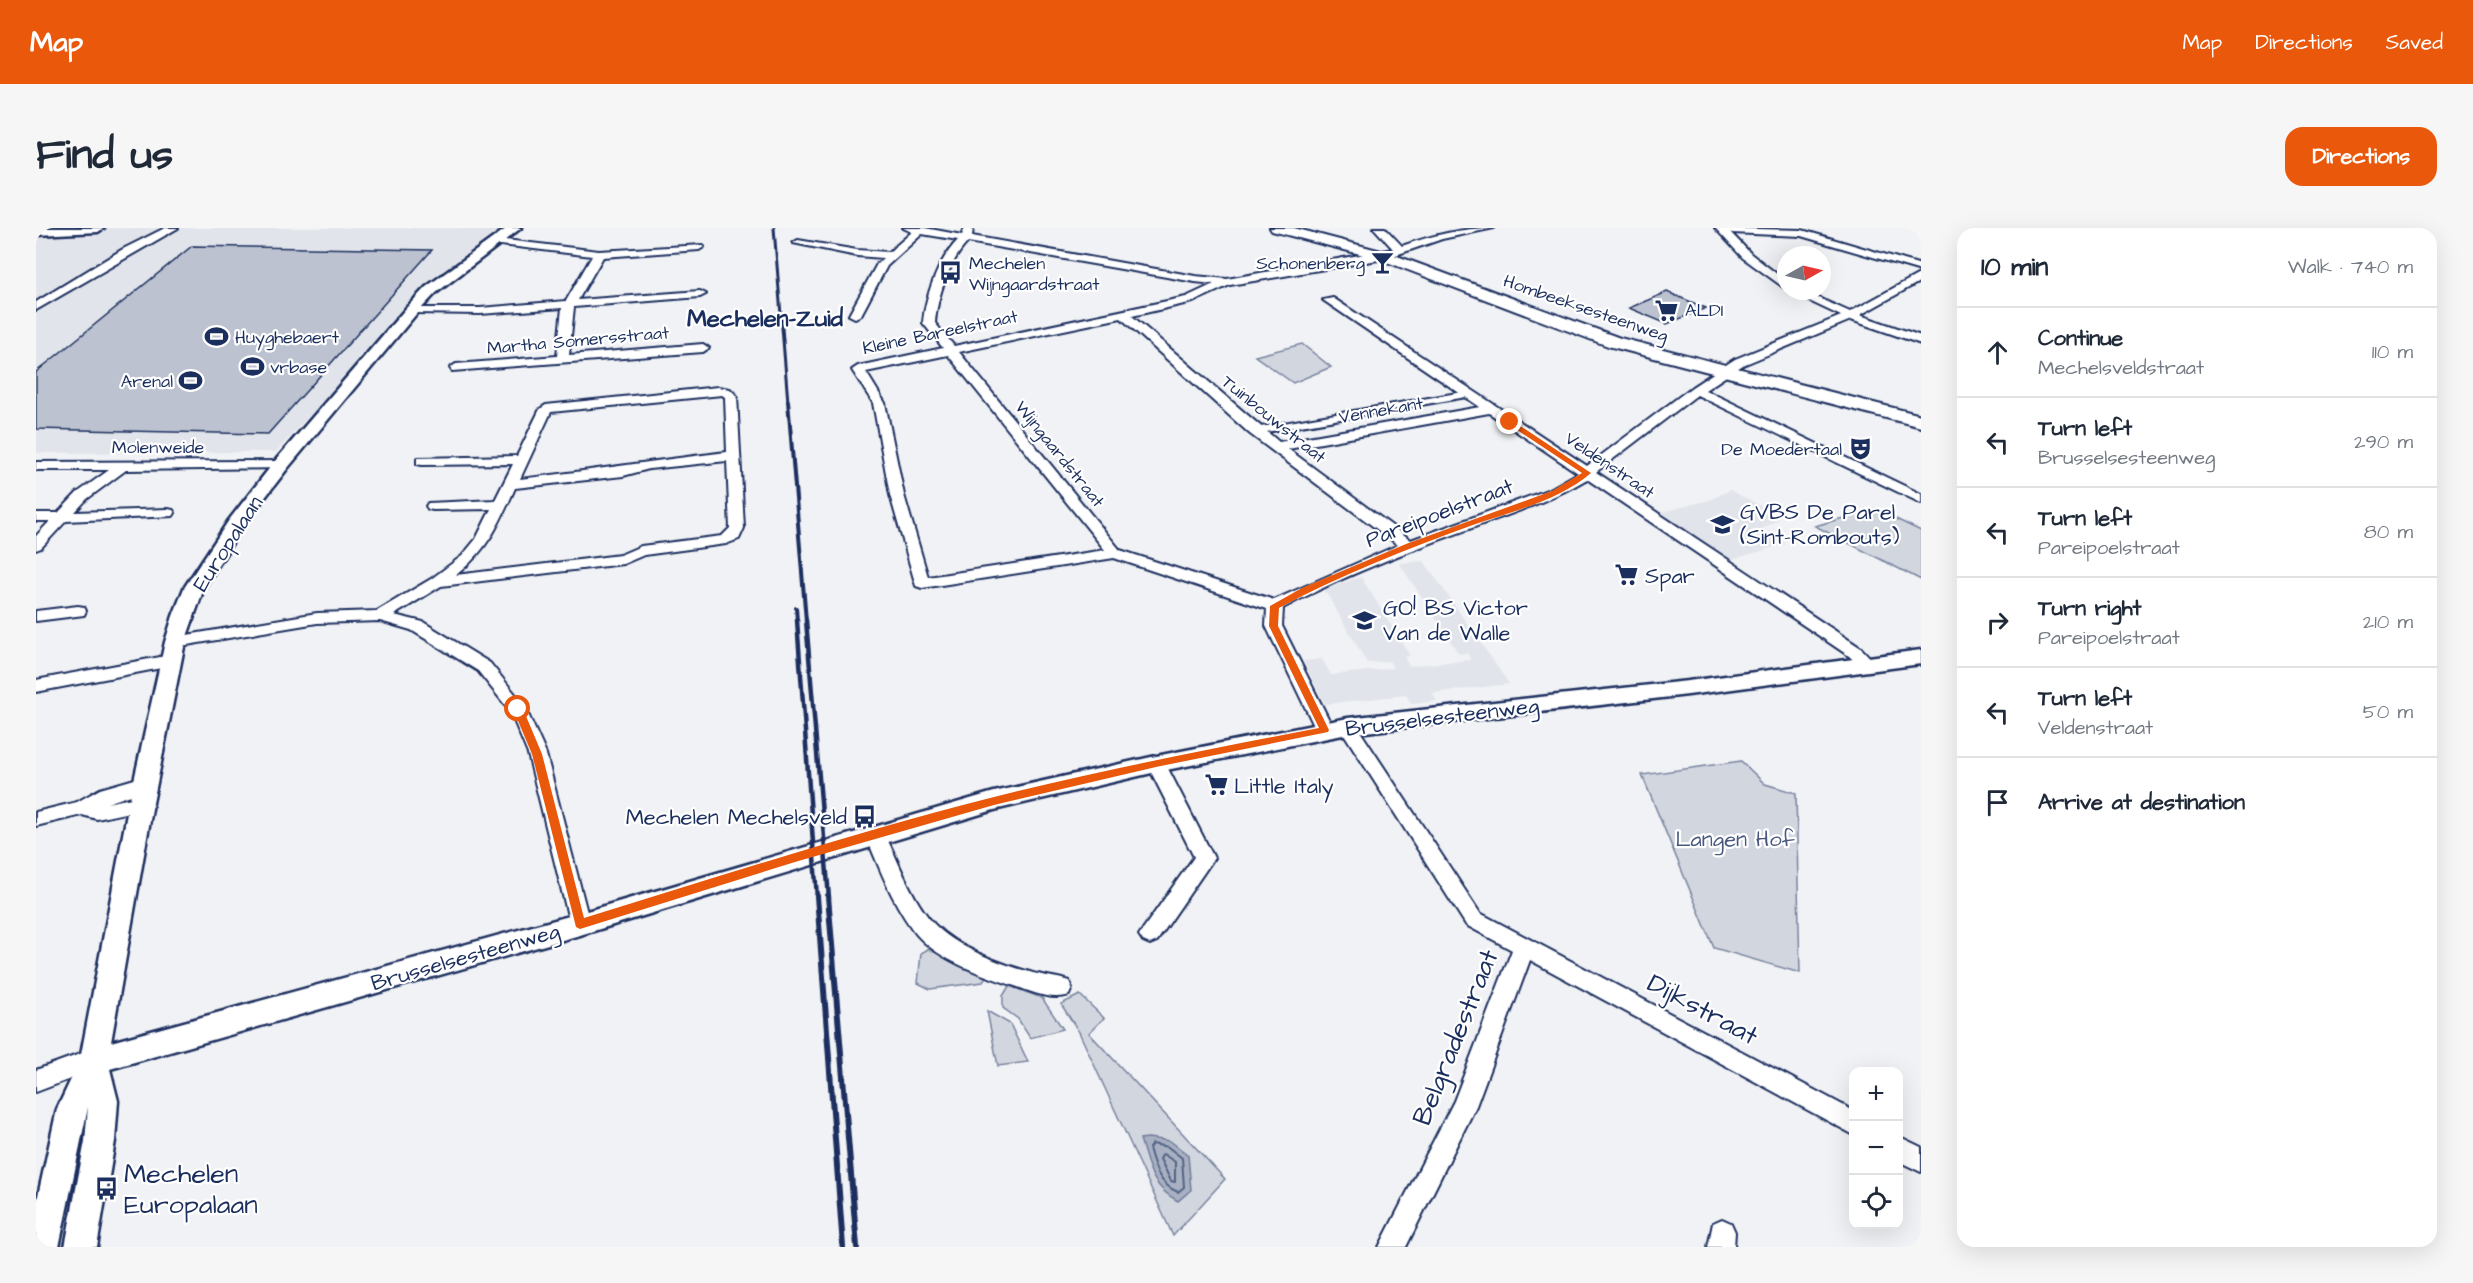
<!DOCTYPE html>
<html lang="en">
<head>
<meta charset="utf-8">
<style>
  :root { --surface:#fff; --page:#f6f6f7; --text:#1f2937; --muted:#747a83; --line:#e0e1e3; --accent:#ea580c }
  body { margin:0; font-family:"Architects Daughter",sans-serif; background:var(--page); color:var(--text) }
  .controls { position:absolute; right:18px; bottom:18px; display:grid; overflow:hidden; border-radius:12px; box-shadow:0 6px 24px #0002 }
  .controls button { width:54px; height:54px; display:grid; place-items:center; padding:0; border:0; border-bottom:2px solid var(--line); background:var(--surface); color:var(--text); font:30px sans-serif }
  .compass { position:absolute; left:1741px; top:18px; width:54px; height:54px; border-radius:50%; background:var(--surface); box-shadow:0 6px 24px #0002; rotate:82deg }
  .stop { position:absolute; width:18px; height:18px; margin:-14px; border:4px solid #ea580c; border-radius:50%; background:#fff }
  .stop.end { background:#ea580c; border-color:#fff; box-shadow:0 2px 6px #0008 }
  .list { margin:0; padding:0; list-style:none }
  h2 { display:flex; justify-content:space-between; align-items:center; height:78px; margin:0; padding:0 24px; font-size:26px }
  h2 small { font-size:20px; font-weight:400; color:var(--muted) }
  .list li { display:grid; grid-template-columns:39px 1fr auto; gap:18px; align-items:center; box-sizing:border-box; height:90px; padding:0 24px; border-top:2px solid var(--line) }
  .list b { display:block; font-size:22px; white-space:nowrap }
  .list p { margin:0; font-size:20px; white-space:nowrap; color:var(--muted) }
  .list em { font-size:20px; font-style:normal; color:var(--muted) }
  .icon { flex:none; width:33px; height:33px; fill:none; stroke:currentColor; stroke-width:2; stroke-linecap:round; stroke-linejoin:round }
  .map { position:relative; flex:none; width:1885px; height:1019px; overflow:hidden; border-radius:18px }
  header { display:flex; align-items:center; gap:36px; box-sizing:border-box; height:84px; padding:0 30px; background:var(--accent); color:#fff }
  header strong { font-size:28px }
  nav { display:flex; gap:33px; margin-inline-start:auto; font-size:21px }
  .intro { display:flex; align-items:center; justify-content:space-between; box-sizing:border-box; height:144px; padding:0 36px }
  h1 { margin:0; font-size:42px }
  .button { padding:15px 27px; border-radius:18px; background:var(--accent); color:#fff; font-size:21px; font-weight:700 }
  main { display:flex; gap:36px; padding:0 36px }
  aside { flex:1; background:var(--surface); border-radius:18px; box-shadow:0 6px 24px #0002 }
  .map>svg:first-child { display:block }
</style>
</head>
<body>
<header>
<strong>Map</strong>
<nav><a>Map</a><a>Directions</a><a>Saved</a></nav>
</header>
<div class="intro"><h1>Find us</h1><a class="button">Directions</a></div>
<main>
<div class="map">
<svg width="1885" height="1019" viewBox="0 0 1885 1019">
  <rect width="100%" height="100%" fill="#f1f2f5"/>
  <filter id="ink" filterUnits="userSpaceOnUse"><feTurbulence type="fractalNoise" baseFrequency=".0167" numOctaves="2"/><feDisplacementMap in="SourceGraphic" scale="12" xChannelSelector="R" yChannelSelector="G"/><feConvolveMatrix kernelMatrix="1 2 1 2 8 2 1 2 1" color-interpolation-filters="sRGB"/></filter>
  <g filter="url(#ink)">
    <path fill="#e1e4ea" d="M0,0H472L394,56L240,224L0,225Z
      M1694,262L1734,283L1731,285L1743,291L1725,302L1750,316L1694,332L1622,285L1674,272Z
      M1388,333L1473,456L1396,465L1401,473L1376,476L1370,467L1289,476L1267,433L1286,431L1295,447L1357,440L1353,433L1331,435L1288,361L1325,349L1374,428L1368,429L1373,438L1435,432L1431,425L1423,426L1363,335Z"/>
    <path fill="#d2d6df" stroke="#76829e" stroke-width="1.5" d="M1266,116L1295,139L1257,155L1219,128Z
      M1839,281L1885,303V352L1779,298Z
      M1705,533L1729,556L1760,565L1764,745L1678,720L1606,547Z
      M892,721L950,748L947,754L894,761L882,755L885,725Z
      M973,758L1006,770L1027,801L994,810L982,791L967,780V768Z
      M1044,767L1068,790L1053,805L1189,951L1137,1008L1043,804L1025,776Z
      M951,783L974,796L992,834L962,838Z"/>
    <path fill="#a8b0c2" stroke="#707c9a" stroke-width="1.5" d="M1112,910L1134,913L1152,927L1155,962L1142,973C1115,959 1113,939 1104,911Z"/>
    <g fill="none" stroke-linecap="round" stroke-linejoin="round">
      <path stroke="#536386" stroke-width="2" d="M1116,916L1132,919L1146,930L1148,959L1142,964C1123,957 1118,938 1113,920Z
        M1127,926L1139,934V954L1135,953L1124,931Z"/>
    </g>
    <path fill="#bcc2d0" stroke="#1b2f5e" stroke-width="1.5" d="M156,18L396,22L232,206L0,201V144Z
      M1631,64L1670,80L1631,96L1593,80Z"/>
    <g fill="none" stroke-linecap="round" stroke-linejoin="round">
      <defs>
        <path id="pedestrian" d="M1433,163L1436,164V168L1219,206L1214,203L1219,200Z"/>
        <path id="minor" d="M129,0H142L0,82V74L87,21Z
          M867,0H889L926,7L929,0H937L936,8L1159,48L1191,51L1357,21L1338,0H1349L1366,18C1397,7 1425,0 1458,0L1406,11L1348,31L1194,57L1157,74L1096,88L1243,214L1444,179L1287,72L1297,70L1551,238L1656,159L1699,131L1805,88L1752,63H1767L1814,84L1885,45V53L1824,87L1885,108V116L1815,92L1707,137L1669,162L1885,266V275L1661,167L1560,244L1825,420L1840,436L1838,440H1826L1813,428L1551,251C1513,274 1470,287 1428,303C1367,325 1305,349 1247,380L1246,398L1298,502L1295,507H1283L1280,502L1230,398L1231,381L1078,330L886,360L880,358L854,267L837,175L816,142L822,138L907,120L887,95C889,68 903,31 922,12L886,6L851,38L825,87L819,90L813,87L841,36L847,30L821,28L757,15L762,12L821,22L853,24L876,4ZM932,14L1159,54L1178,56L1150,69L918,118L899,95C901,68 914,32 932,14ZM1085,90L1214,206L1362,317L1238,372L1084,322L923,124ZM912,127L1069,322L892,349L868,267L849,175L830,144ZM1453,185L1542,245L1514,261L1375,312L1252,221Z
          M1679,0L1766,2L1885,37V43L1765,8L1695,5L1715,26L1750,53V61L1707,30Z
          M460,11L563,23L667,17L668,19L663,22L567,29L542,72L664,63L670,66L664,69L538,79L533,127L667,116L673,120L667,124L416,143L414,140L420,136L521,128L526,80L444,86L376,85L370,82L372,80H444L530,73L556,28L456,16V12Z
          M682,159L694,161L701,168L708,300L703,311L690,316L608,327L587,336L405,358L358,387L387,394L454,435L488,477L510,526L554,696L551,702L544,705L537,702L534,696L492,526L474,483L442,443L375,402L344,393L281,395L139,419L131,414L139,409L281,385L341,383L395,351L426,328L440,311L455,281L397,282L392,281L390,278L392,275L459,272L477,236L386,237L381,236V230L481,228L504,181L510,177ZM686,167L689,169L691,224C621,232 553,243 484,251L515,184ZM691,233L694,300L686,308L605,318L584,327L420,347C453,321 464,294 479,260L587,248L613,241Z
          M245,233L250,234V240L90,242L51,271L39,284L132,281L137,282L139,285L137,288L30,293L5,320L0,322V308L14,293H0V285H22L41,265L73,242H0V234Z
          M42,378L48,379L50,383L48,387L0,393V383Z
          M135,427L141,429L143,433L141,437L0,464V452Z
          M1312,492L1318,494L1444,685L1818,883V907L1494,732L1440,878L1370,1019H1343L1418,873L1476,722L1430,697L1303,498L1306,494Z
          M1120,529L1127,531L1178,630L1121,713L1114,716L1107,713L1103,707L1107,701L1158,629L1111,536L1113,531Z
          M109,548L116,550L118,555L116,560L71,575L105,568L112,570L115,575L112,580L61,591L46,587L0,598V584L41,574L64,561Z
          M840,600L847,603C862,631 872,663 892,689C914,718 962,735 997,745C1009,748 1021,749 1033,753L1036,760L1033,767C1016,773 996,764 979,758C947,747 904,733 881,707C858,679 844,641 830,608L833,603Z
          M58,821L66,825L69,832L66,839L0,864V842Z
          M1862,908L1885,919V944L1862,933Z
          M1686,991L1695,995L1699,1004L1698,1019H1672L1677,995Z"/>
        <path id="tertiary" d="M0,0H68L62,4L0,7Z
          M471,0H485L400,65L381,85L251,241L207,298L168,360L149,414L117,575L75,814L544,685L958,564L1120,528L1312,490L1652,453L1885,422V436L1652,467L1312,506L1120,544L958,582L544,707L74,841L82,873L79,913L61,1019H29L49,913L52,879L23,1019H0V977L21,881L44,832L93,575L129,414L137,388L148,360L193,292L239,233L371,79L390,59Z"/>
        <path id="secondary" d="M1234,0H1258L1353,25L1584,110L1885,187V199L1572,118L1343,31L1236,3Z"/>
      </defs>
      <use href="#pedestrian" stroke="#1b2f5e" stroke-width="4"/>
      <use href="#minor" stroke="#1b2f5e" stroke-width="4"/>
      <use href="#tertiary" stroke="#1b2f5e" stroke-width="5"/>
      <use href="#secondary" stroke="#1b2f5e" stroke-width="4"/>
      <use href="#pedestrian" fill="#fff" fill-rule="evenodd"/>
      <use href="#minor" fill="#fff" fill-rule="evenodd"/>
      <use href="#tertiary" fill="#fff" fill-rule="evenodd"/>
      <use href="#secondary" fill="#fff" fill-rule="evenodd"/>
      <path stroke="#1b2f5e" stroke-width="3" d="M738,0L752,174"/>
      <path stroke="#1b2f5e" stroke-width="4" d="M752,173L770,393
        M760,380L761,393"/>
      <path stroke="#1b2f5e" stroke-width="4.5" d="M761,392L781,670
        M770,392L793,670"/>
      <path stroke="#1b2f5e" stroke-width="6" d="M781,668L807,1019
        M792,668L821,1019"/>
    </g>
  </g>
  <path fill="#ea580c" d="M1472,193H1477L1555,245C1523,273 1473,284 1434,298C1369,322 1304,347 1243,380L1242,398L1293,502L1292,504L1120,539L958,577L759,634L544,701L540,699L496,526L477,481L479,479L487,481L506,526L548,690C685,648 820,604 958,569C1066,542 1174,521 1283,500L1233,398L1234,378L1266,360L1370,316L1516,263L1546,245L1472,196Z"/>
  <defs>
    <symbol id="bar-bare" viewBox="-9 -9 18 18"><path d="M-6-5H6L.8 .8V4.5H3.5V6h-7V4.5H-.8V.8Z" fill="#1b2f5e" stroke="#fff" stroke-width="2.5" paint-order="stroke"/></symbol>
    <symbol id="bus-bare" viewBox="-9 -9 18 18"><path d="M-5-6H5V4H4V6H2V4H-2V6H-4V4H-5ZM-3.5-4V0h7V-4ZM-3.5 1.2v1.5H-2V1.2ZM2 1.2v1.5H3.5V1.2Z" fill="#1b2f5e" stroke="#fff" stroke-width="2.5" paint-order="stroke"/></symbol>
    <symbol id="supermarket-bare" viewBox="-9 -9 18 18"><path d="M-6-5.5h2.5l.6 2H6L4.5 2H-2.5L-4.4-4H-6ZM-1.5 3.2a1.3 1.3 0 1 0 .1 0ZM3 3.2a1.3 1.3 0 1 0 .1 0Z" fill="#1b2f5e" stroke="#fff" stroke-width="2.5" paint-order="stroke"/></symbol>
    <symbol id="stadium-bare" viewBox="-9 -9 18 18"><path d="M0-5a6.5 5 0 1 0 0 10a6.5 5 0 1 0 0-10ZM-3.5-1.8h7v3.6h-7Z" fill="#1b2f5e" stroke="#fff" stroke-width="2.5" paint-order="stroke"/></symbol>
    <symbol id="theatre-bare" viewBox="-9 -9 18 18"><path d="M-5-5.5Q0-4 5-5.5V0Q5 5 0 6Q-5 5-5 0ZM-3.3-2.5H-1v1.5H-3.3ZM1-2.5H3.3v1.5H1ZM-2.8 1Q0 5.5 2.8 1Z" fill="#1b2f5e" stroke="#fff" stroke-width="2.5" paint-order="stroke"/></symbol>
    <symbol id="school-bare" viewBox="-9 -9 18 18"><path d="M0-5L7-2L0 1L-7-2ZM-4 1L0 2.5L4 1V4Q0 6-4 4Z" fill="#1b2f5e" stroke="#fff" stroke-width="2.5" paint-order="stroke"/></symbol>
  </defs>
  <g fill-rule="evenodd">
    <use href="#bar-bare" x="1330" y="18" width="33" height="33"/>
    <use href="#bus-bare" x="898" y="28" width="33" height="33"/>
    <use href="#supermarket-bare" x="1614" y="66" width="33" height="33"/>
    <use href="#stadium-bare" x="164" y="92" width="33" height="33"/>
    <use href="#stadium-bare" x="200" y="122" width="33" height="33"/>
    <use href="#stadium-bare" x="138" y="136" width="33" height="33"/>
    <use href="#theatre-bare" x="1808" y="204" width="33" height="33"/>
    <use href="#school-bare" x="1670" y="280" width="33" height="33"/>
    <use href="#supermarket-bare" x="1574" y="330" width="33" height="33"/>
    <use href="#school-bare" x="1312" y="376" width="33" height="33"/>
    <use href="#supermarket-bare" x="1164" y="540" width="33" height="33"/>
    <use href="#bus-bare" x="812" y="572" width="33" height="33"/>
    <use href="#bus-bare" x="54" y="944" width="33" height="33"/>
  </g>
  <g text-anchor="middle" stroke-width="4.5" stroke-linejoin="round" paint-order="stroke">
    <g font-size="18" fill="#1b2f5e" stroke="#fff" text-anchor="start">
      <text x="933" y="41">Mechelen<tspan x="933" dy="21">Wijngaardstraat</tspan></text>
      <text x="1329" y="41" text-anchor="end">Schonenberg</text>
      <text x="1649" y="88">ALDI</text>
      <text x="199" y="115">Huyghebaert</text>
      <text x="234" y="145">vrbase</text>
      <text x="137" y="159" text-anchor="end">Arenal</text>
      <text x="1806" y="227" text-anchor="end">De Moedertaal</text>
    </g>
    <g font-size="18" fill="#1b2f5e" stroke="#fff">
      <text transform="translate(1550 80) rotate(19)" y="6">Hombeeksesteenweg</text>
      <text transform="translate(904 104) rotate(-12)" y="6">Kleine Bareelstraat</text>
      <text transform="translate(542 112) rotate(-5)" y="6">Martha Somersstraat</text>
      <text transform="translate(1345 182) rotate(-10)" y="6">Vennekant</text>
      <text transform="translate(1238 191) rotate(39)" y="6">Tuinbouwstraat</text>
      <text x="122" y="225">Molenweide</text>
      <text transform="translate(1024 226) rotate(51)" y="6">Wijngaardstraat</text>
      <text transform="translate(1574 237) rotate(34)" y="6">Veldenstraat</text>
    </g>
    <g font-size="22" fill="#1b2f5e" stroke="#fff" text-anchor="start">
      <text x="1704" y="291">GVBS De Parel<tspan x="1704" dy="25">(Sint-Rombouts)</tspan></text>
      <text x="1609" y="355">Spar</text>
      <text x="1347" y="387">GO! BS Victor<tspan x="1347" dy="25">Van de Walle</tspan></text>
      <text x="1198" y="565">Little Italy</text>
      <text x="811" y="596" text-anchor="end">Mechelen Mechelsveld</text>
    </g>
    <g font-size="22" fill="#1b2f5e" stroke="#fff">
      <text transform="translate(1403 284) rotate(-21)" y="8">Pareipoelstraat</text>
      <text transform="translate(191 315) rotate(-57)" y="8">Europalaan</text>
      <text transform="translate(1406 488) rotate(-7)" y="8">Brusselsesteenweg</text>
      <text transform="translate(429 728) rotate(-16)" y="8">Brusselsesteenweg</text>
    </g>
    <g font-size="22" fill="#49597e" stroke="#fff">
      <text x="1699" y="618">Langen Hof</text>
    </g>
    <g font-size="24" font-weight="bold" fill="#1b2f5e" stroke="#fff">
      <text x="729" y="98">Mechelen-Zuid</text>
    </g>
    <g font-size="27" fill="#1b2f5e" stroke="#fff">
      <text transform="translate(1667 781) rotate(28)" y="9">Dijkstraat</text>
      <text transform="translate(1419 809) rotate(-68)" y="9">Belgradestraat</text>
    </g>
    <g font-size="27" fill="#1b2f5e" stroke="#fff" text-anchor="start">
      <text x="88" y="954">Mechelen<tspan x="88" dy="31">Europalaan</tspan></text>
    </g>
  </g>
</svg>
<div class="controls">
<button>+</button>
<button>−</button>
<button><svg class="icon" aria-label="locate" viewBox="0 0 24 24"><circle cx="12" cy="12" r="6"/><path d="M12 2v4M12 18v4M2 12h4M18 12h4"/></svg></button>
</div>
<svg class="compass" viewBox="-18 -18 36 36"><path d="M0-13l5 13h-10z" fill="#e53935"/><path d="M0 13l5-13h-10z" fill="#747a83"/></svg>
<div class="stop" style="left:482px;top:481px"></div>
<div class="stop end" style="left:1474px;top:194px"></div>
</div>
<aside>
<h2>10 min<small>Walk · 740 m</small></h2>
<ul class="list">
<li><svg class="icon" aria-label="ahead" viewBox="0 0 24 24"><path d="M12 20V5M6 11l6-6 6 6"/></svg><div><b>Continue</b><p>Mechelsveldstraat</p></div><em>110 m</em></li>
<li><svg class="icon" aria-label="left" viewBox="0 0 24 24"><path d="M17 20v-9H6M10 6l-5 5 5 5"/></svg><div><b>Turn left</b><p>Brusselsesteenweg</p></div><em>290 m</em></li>
<li><svg class="icon" aria-label="left" viewBox="0 0 24 24"><path d="M17 20v-9H6M10 6l-5 5 5 5"/></svg><div><b>Turn left</b><p>Pareipoelstraat</p></div><em>80 m</em></li>
<li><svg class="icon" aria-label="right" viewBox="0 0 24 24"><path d="M7 20v-9h11M14 6l5 5-5 5"/></svg><div><b>Turn right</b><p>Pareipoelstraat</p></div><em>210 m</em></li>
<li><svg class="icon" aria-label="left" viewBox="0 0 24 24"><path d="M17 20v-9H6M10 6l-5 5 5 5"/></svg><div><b>Turn left</b><p>Veldenstraat</p></div><em>50 m</em></li>
<li><svg class="icon" aria-label="arrive" viewBox="0 0 24 24"><path d="M6 21V4h12l-3 4 3 4H6"/></svg><div><b>Arrive at destination</b></div></li>
</ul>
</aside>
</main>
</body>
</html>
